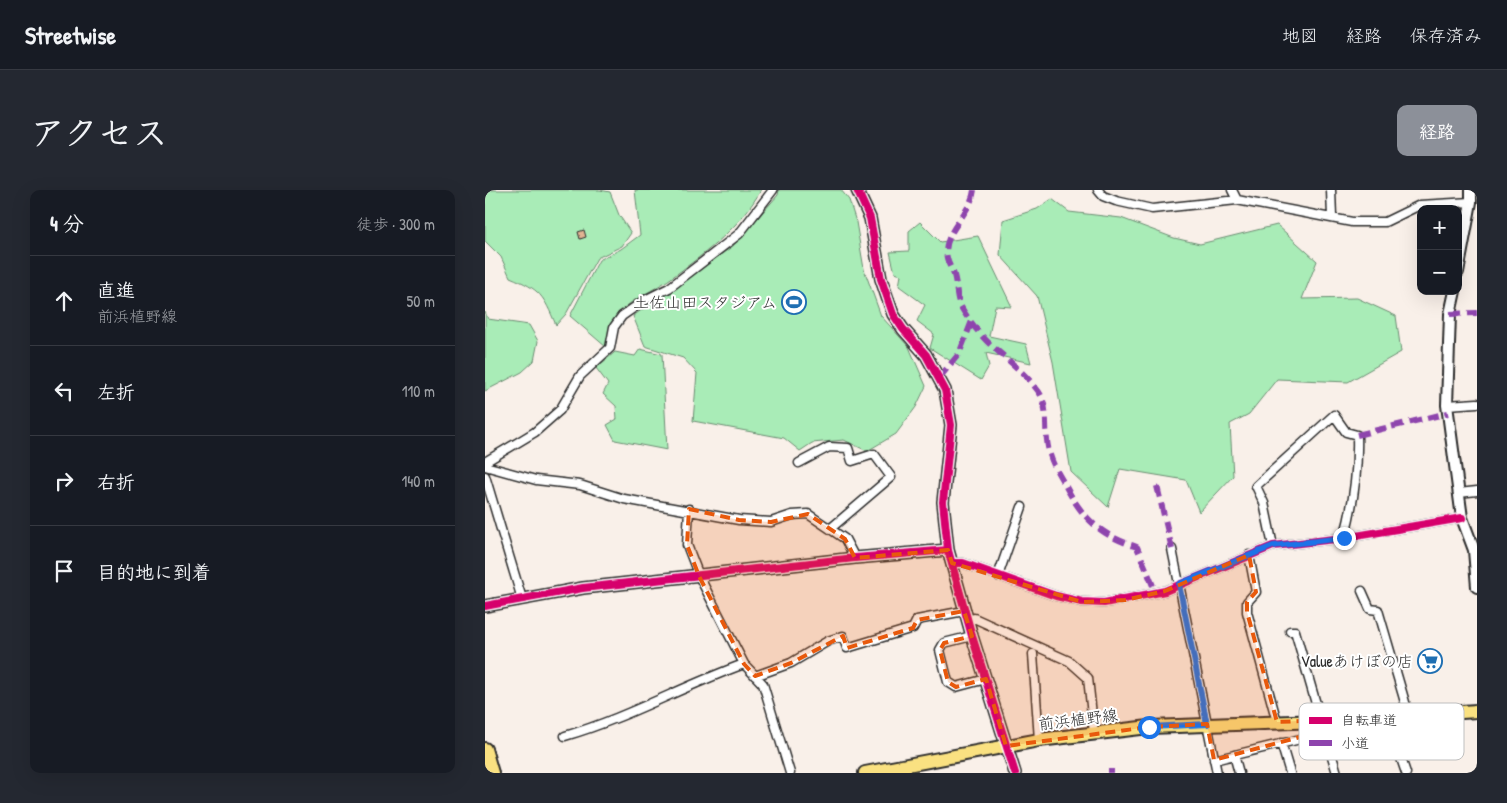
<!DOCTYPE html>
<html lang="ja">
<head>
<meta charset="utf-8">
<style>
  :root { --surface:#171b24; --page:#242831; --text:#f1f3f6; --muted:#9ea1a6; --line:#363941; --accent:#8c9099 }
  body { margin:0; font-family:"Patrick Hand","Klee One",sans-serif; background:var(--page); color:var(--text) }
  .controls { position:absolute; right:15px; top:15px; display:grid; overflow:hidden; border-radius:10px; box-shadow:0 5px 20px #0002 }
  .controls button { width:45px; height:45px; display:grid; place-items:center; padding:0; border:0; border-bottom:1px solid var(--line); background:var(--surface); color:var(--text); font:25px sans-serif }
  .stop { position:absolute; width:15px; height:15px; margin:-11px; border:4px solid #1a73e8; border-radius:50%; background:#fff }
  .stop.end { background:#1a73e8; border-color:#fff; box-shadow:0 1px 5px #0008 }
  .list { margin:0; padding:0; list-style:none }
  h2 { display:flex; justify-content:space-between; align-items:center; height:65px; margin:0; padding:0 20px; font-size:21px }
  h2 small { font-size:16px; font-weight:400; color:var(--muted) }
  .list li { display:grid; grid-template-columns:32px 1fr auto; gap:15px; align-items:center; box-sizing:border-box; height:90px; padding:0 20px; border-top:1px solid var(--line) }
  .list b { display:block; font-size:19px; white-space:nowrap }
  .list p { margin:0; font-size:16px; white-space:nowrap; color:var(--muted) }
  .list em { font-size:16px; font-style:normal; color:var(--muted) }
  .icon { flex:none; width:28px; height:28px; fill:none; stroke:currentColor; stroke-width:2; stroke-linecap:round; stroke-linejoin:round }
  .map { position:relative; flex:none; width:992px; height:583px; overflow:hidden; border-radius:10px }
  header { display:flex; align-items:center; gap:30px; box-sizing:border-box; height:70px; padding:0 25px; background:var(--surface); border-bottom:1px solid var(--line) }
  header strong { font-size:24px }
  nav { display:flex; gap:28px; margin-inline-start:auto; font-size:18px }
  .intro { display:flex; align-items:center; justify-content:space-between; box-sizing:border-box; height:120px; padding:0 30px }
  h1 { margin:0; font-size:35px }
  .button { padding:12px 22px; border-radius:10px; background:var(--accent); color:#fff; font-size:18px; font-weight:700 }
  main { display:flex; gap:30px; padding:0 30px }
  aside { flex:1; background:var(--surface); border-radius:10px; box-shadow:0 5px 20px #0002 }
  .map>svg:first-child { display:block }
</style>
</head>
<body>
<header>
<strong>Streetwise</strong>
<nav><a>地図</a><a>経路</a><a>保存済み</a></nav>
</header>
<div class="intro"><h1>アクセス</h1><a class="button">経路</a></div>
<main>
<aside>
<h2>4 分<small>徒歩 · 300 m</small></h2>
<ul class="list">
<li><svg class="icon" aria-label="ahead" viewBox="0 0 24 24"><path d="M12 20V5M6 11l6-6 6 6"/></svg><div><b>直進</b><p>前浜植野線</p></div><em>50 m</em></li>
<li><svg class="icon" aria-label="left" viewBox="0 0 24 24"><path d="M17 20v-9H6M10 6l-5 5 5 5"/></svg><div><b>左折</b></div><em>110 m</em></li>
<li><svg class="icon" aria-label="right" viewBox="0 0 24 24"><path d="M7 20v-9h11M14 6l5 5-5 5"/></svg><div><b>右折</b></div><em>140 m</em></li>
<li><svg class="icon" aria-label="arrive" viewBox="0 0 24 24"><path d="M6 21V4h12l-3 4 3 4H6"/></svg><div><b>目的地に到着</b></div></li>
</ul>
</aside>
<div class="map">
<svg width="992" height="583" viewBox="0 0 992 583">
  <rect width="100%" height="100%" fill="#f9f0e9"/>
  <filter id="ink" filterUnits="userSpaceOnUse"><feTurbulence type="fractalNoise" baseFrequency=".02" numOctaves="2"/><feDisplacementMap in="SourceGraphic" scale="10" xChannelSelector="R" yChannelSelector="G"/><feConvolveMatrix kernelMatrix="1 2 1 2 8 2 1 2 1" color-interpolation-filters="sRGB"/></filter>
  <g filter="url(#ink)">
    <path fill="#a9ecb7" stroke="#6a8c71" d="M0,0H115L125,2L134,25L146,43L137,56L112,68L81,124L71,135C58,105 56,100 25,87L16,67L0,51Z
      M150,0H276C256,36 222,62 189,86C155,111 130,109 121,157L85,126L114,70L136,59L155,45Z
      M294,0H356L364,10L371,32L379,79L396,126L424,157L441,196L431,217L411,244L382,261L359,250L327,253L315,261L299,248L208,231L212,183L198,168L160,156L148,126L248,56L293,5Z
      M567,9L584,22L636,28L689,48L715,54L792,35L832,71L817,109L872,108L911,126L916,162L863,192L792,189L764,224L745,234L748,286L714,322L701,290L635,279L623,317L586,282L568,172L552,106L515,65L518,30L552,19Z
      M435,32L455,52L493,46L527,117L510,116L504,146L541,154L546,173L501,163L504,176L496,190L445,158L449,144L432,131L440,115L414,96L416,85L410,83L405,62L424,61V41Z
      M0,122L3,129L44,135L53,151L49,171L37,182L0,201Z
      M155,159L177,164L182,260L130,250L122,235L132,229L131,216L118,204L123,194L111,178L130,162L150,166Z"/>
    <path fill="#e1b392" stroke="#2b2b2b" d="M99,40L101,47L95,49L93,42Z"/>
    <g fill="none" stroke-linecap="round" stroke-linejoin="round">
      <defs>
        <path id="minor" d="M613,0L618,6L631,11L667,19L752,10L867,32H900L935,15L986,12
          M747,0L752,10
          M846,0L847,27
          M962,215L992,213
          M0,272L50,242L75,220L95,186L125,158L129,137L137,126L160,110L184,98L254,44L288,0
          M314,273L344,257L363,258L367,271L389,264L406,287L345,339
          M0,276L51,290L95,295L139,309L254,330L286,332L307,325L323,324L360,349L370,368
          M0,286L37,409
          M974,303L992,301
          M204,319L202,355L214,386L259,474L278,494L305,583
          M788,356L779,313L771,296L849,225L861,242L872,245C873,281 869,313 859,348
          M687,359L732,583
          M764,365L771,402L762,412V422L792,532
          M467,373H478L571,406L597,412L619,413L680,401L788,356L859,348L977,328
          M513,386L537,317
          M877,401L885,419L893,420L924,526
          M483,430L489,428L584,471L603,488L609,543
          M805,441H810L836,531
          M487,446L459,453L455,460L463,492L471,497L501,489
          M548,464L554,550
          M270,486L306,473L343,451L358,446L362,458L428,438L432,430L479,421
          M902,527L921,583
          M840,543L852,583
          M80,546C142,528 198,496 259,474
          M796,553L805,583
          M749,565L754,583
          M729,570L840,543L856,536L862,529"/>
        <path id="tertiary" d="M372,0L385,28L396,89L408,124L418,139L441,165L460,200L466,235L458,312L463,360L487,446L530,583
          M973,82L986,12V0
          M970,101L965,124L962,215L977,328L989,360L992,397
          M0,416L98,398L370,368L463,360"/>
        <path id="primary" d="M0,559L7,583
          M380,583L554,550L664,537L836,531L992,521"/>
      </defs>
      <use href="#minor" stroke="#2b2b2b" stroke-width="11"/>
      <use href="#tertiary" stroke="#2b2b2b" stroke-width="14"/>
      <use href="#primary" stroke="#2b2b2b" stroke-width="16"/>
      <use href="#minor" stroke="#fff" stroke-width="8"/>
      <use href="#tertiary" stroke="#fff" stroke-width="10"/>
      <use href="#primary" stroke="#fae181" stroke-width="12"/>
      <path stroke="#8e44ad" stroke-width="6" stroke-dasharray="12 6" stroke-linecap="butt" d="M489,0C486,25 456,42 462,68C463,74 467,79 469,85C472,95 471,106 475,115C483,130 496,146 508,157C524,171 541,184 554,202C563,216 560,234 562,250C564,269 571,280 580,295C598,329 615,345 652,357L671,403
        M965,124L992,123
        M454,188L474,164L487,131
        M872,245L963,223
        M672,296L687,359
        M626,579V583"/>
      <defs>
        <path id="cycleway" d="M372,0L385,28L396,89L408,124L418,139L441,165L460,200L466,235L458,312L463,360L487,446L530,583
          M467,373H478L571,406L597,412L619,413L680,401L788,356L859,348L977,328
          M0,416L98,398L370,368L463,360"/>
      </defs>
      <use href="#cycleway" stroke="#fff" stroke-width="11"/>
      <use href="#cycleway" stroke="#d6006c" stroke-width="8"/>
    </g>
  </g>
  <g fill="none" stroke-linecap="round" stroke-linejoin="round" filter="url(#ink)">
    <path stroke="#1a73e8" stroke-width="6" d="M664,537L722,534L694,394L788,356L859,348"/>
  </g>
  <path fill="#e8590c" fill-opacity="0.2" stroke="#e8590c" stroke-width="4" stroke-dasharray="10 6" stroke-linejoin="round" d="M204,319L254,330L286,332L323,324L360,349L370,368L463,360L467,373L597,412L640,410L680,401L764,365L771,402L762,412V422L792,532L862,529L856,536L729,570L722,534L664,537L521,556L501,489L471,497L463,492L455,460L459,453L487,446L479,421L432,430L428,438L362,458L358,446L306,473L270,486L259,474L214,386L202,355Z"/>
  <defs>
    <symbol id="stadium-ring" viewBox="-11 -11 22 22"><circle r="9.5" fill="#fff" stroke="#1f6fb2" stroke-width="1.5"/><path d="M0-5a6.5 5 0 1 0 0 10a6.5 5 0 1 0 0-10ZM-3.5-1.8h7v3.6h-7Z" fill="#1f6fb2"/></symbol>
    <symbol id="supermarket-ring" viewBox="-11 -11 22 22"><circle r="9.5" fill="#fff" stroke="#1f6fb2" stroke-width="1.5"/><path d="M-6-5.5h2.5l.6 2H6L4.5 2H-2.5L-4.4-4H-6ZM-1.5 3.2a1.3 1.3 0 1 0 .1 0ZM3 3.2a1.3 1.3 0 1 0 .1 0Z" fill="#1f6fb2"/></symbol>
  </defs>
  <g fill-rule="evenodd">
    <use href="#stadium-ring" x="295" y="98" width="28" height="28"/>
    <use href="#supermarket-ring" x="931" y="457" width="28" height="28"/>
  </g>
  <g text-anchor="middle" stroke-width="4" stroke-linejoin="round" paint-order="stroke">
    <g font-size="16" fill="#2b2b2b" stroke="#fff" text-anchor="end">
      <text x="292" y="118">土佐山田スタジアム</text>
      <text x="928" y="477">Valueあけぼの店</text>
    </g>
    <g font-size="16" fill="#2b2b2b" stroke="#fff">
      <text transform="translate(593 529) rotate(-7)" y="6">前浜植野線</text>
    </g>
  </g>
  <rect x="814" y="513" width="165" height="57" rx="8" fill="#fff" stroke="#bfbfbf" stroke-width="1"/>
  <rect x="824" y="527" width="23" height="7" fill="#d6006c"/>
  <rect x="824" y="550" width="23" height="6" fill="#8e44ad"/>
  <g font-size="14" fill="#2b2b2b">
    <text x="856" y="535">自転車道</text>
    <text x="856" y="558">小道</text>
  </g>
</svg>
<div class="controls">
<button>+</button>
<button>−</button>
</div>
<div class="stop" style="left:664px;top:537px"></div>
<div class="stop end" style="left:859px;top:348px"></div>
</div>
</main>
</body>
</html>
